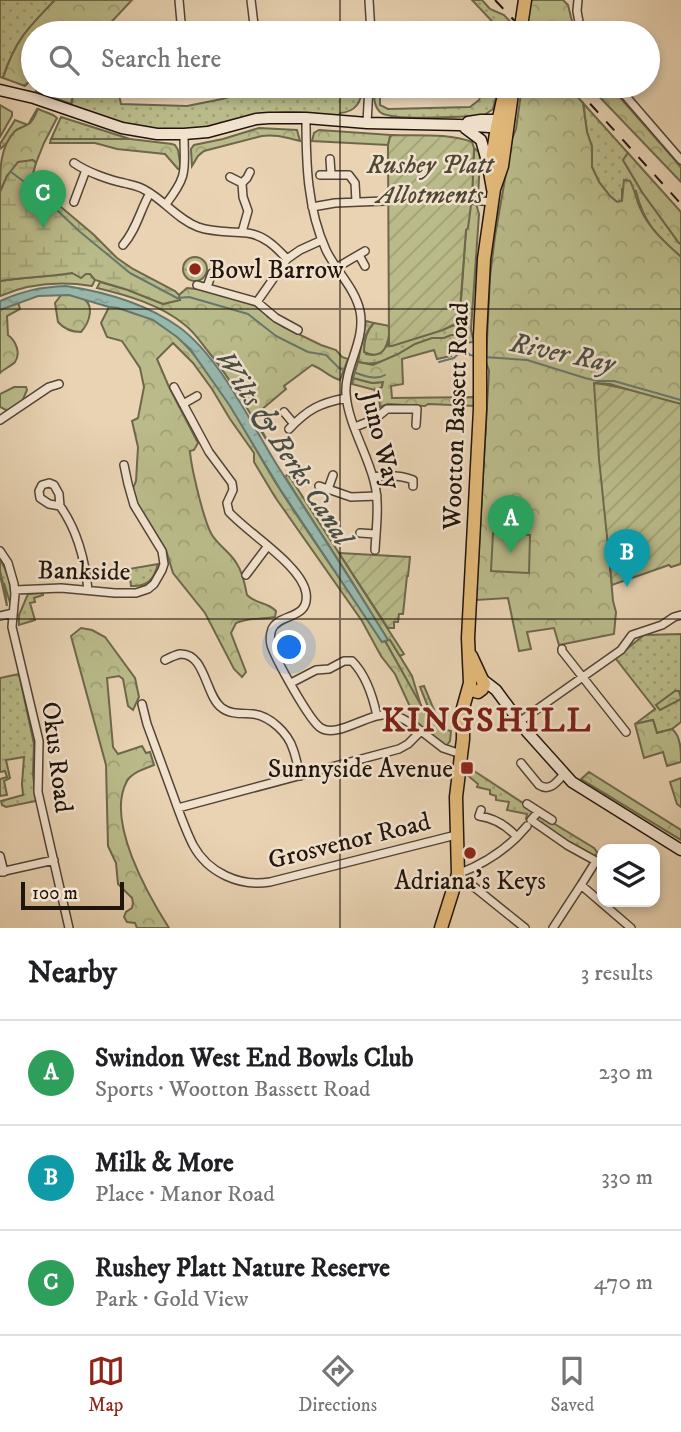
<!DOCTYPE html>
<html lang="en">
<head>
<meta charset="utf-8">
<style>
  :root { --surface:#fff; --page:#f2f2f2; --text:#202124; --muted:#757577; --line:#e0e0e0; --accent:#8f2418 }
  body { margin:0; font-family:"IM FELL DW Pica",serif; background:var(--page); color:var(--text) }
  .controls { position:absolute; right:21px; bottom:21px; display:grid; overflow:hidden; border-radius:14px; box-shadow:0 4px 10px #0003 }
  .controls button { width:63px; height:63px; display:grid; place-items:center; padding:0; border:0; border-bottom:2px solid var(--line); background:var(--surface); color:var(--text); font:35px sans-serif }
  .scale { position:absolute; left:21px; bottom:18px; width:103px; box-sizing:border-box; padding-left:7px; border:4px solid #20150d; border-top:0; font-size:19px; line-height:24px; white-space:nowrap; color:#20150d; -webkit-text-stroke:5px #f1e2ce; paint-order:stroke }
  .you { position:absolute; left:290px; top:648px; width:24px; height:24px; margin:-18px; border:5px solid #fff; border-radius:50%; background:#1a73e8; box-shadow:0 0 0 10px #1a73e833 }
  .badge { display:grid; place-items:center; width:46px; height:46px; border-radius:50%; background:var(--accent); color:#fff; font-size:23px; font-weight:700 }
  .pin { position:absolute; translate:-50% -58px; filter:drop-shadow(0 2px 4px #0008) }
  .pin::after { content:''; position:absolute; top:37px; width:24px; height:21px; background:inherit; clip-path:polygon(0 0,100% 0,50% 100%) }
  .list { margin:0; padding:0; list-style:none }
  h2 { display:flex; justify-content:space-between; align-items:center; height:91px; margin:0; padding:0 28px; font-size:30px }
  h2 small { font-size:23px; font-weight:400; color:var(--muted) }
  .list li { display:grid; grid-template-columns:46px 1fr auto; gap:21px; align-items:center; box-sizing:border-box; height:105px; padding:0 28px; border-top:2px solid var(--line) }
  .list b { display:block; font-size:26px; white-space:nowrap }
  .list p { margin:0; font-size:23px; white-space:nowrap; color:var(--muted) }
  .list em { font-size:23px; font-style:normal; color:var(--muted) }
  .icon { flex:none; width:38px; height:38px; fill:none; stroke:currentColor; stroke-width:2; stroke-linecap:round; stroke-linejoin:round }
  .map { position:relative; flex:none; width:681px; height:928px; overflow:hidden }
  .search { position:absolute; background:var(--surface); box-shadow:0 4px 10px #0003; left:21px; right:21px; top:21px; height:77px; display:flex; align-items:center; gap:18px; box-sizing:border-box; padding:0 24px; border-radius:38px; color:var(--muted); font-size:26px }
  .sheet { height:406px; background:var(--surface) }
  nav { display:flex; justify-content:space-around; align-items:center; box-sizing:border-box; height:98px; border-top:2px solid var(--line); background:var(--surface); font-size:19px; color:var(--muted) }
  nav a { display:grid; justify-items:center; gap:4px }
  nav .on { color:var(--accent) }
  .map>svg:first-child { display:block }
</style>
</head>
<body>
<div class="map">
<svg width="681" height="928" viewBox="0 0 681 928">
  <defs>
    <pattern id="grass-dots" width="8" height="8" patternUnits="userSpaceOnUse" patternTransform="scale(1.75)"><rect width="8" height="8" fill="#babb8a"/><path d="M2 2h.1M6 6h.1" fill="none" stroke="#a0a076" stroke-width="1.8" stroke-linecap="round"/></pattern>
    <pattern id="forest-crowns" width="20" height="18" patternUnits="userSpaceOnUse" patternTransform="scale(1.75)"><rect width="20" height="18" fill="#babb8a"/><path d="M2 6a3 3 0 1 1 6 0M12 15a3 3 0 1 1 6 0" fill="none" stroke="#a0a076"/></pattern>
    <pattern id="wetland-marsh" width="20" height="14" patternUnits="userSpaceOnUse" patternTransform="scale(1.75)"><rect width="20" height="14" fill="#babb8a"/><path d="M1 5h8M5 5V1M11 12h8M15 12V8" fill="none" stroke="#a0a076"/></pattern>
    <pattern id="garden-furrows" width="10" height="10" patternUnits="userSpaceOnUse" patternTransform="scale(1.75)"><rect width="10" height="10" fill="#babb8a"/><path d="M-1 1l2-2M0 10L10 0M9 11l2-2" fill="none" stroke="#a0a076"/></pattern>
    <pattern id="water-ripples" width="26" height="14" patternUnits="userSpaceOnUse" patternTransform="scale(1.75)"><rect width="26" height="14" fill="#97b8ad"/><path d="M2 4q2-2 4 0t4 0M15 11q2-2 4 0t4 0" fill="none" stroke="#829d94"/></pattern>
  </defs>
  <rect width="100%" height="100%" fill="#e9d3b3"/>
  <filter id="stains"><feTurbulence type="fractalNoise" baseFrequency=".00286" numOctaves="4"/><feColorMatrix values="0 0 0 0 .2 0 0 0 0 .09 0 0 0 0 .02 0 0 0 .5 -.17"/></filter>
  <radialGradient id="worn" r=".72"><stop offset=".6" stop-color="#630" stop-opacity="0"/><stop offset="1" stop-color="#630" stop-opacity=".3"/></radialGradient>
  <path fill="url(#grass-dots)" stroke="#6d684c" stroke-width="2" d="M0,0H55C28,28 15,40 3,78L0,77Z
    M472,0H482L490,9L504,15L517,29L516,33H503Z
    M75,86H117L121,104L187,106L222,99L268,86L363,87C361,102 356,112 340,113L339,116C313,113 285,110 259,115C229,121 201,131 169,130C135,129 103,117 71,106Z
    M374,86H380V105L388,109L470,107L479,100L484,86H499L493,109L483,116C465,116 391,122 380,112C373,105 374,95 374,86Z
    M583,103L628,153L623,160L642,192L679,243L681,244V257C657,236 643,222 636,191L622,189V201L617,202L610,196L599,182L592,167V147L587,132Z
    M37,109H38L31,123L0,149V144L15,120L28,125Z
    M61,117L130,139H51Z
    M183 269a12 12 0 1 1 24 0a12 12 0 1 1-24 0Z
    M366,321L374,323C366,331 362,342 366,354C377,357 383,351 389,343V346L435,332L458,324L461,336C454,334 452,336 445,338C439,339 433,338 428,340C402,348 386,369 358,362Z
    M353,378L372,383L383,382L382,387L378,389V399L375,390L352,384Z
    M0,559C8,573 13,589 11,606L4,583L7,606L0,575L3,583L0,571Z
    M158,564C154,579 148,587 131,586L129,569Z
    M43,593V595L34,598L35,602L30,603L35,620L19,625V615L28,594Z
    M681,634V722L672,729L657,733L653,720L635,724L655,709L616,659L617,657L644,635Z
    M388,640H390L412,676L421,706L385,641Z
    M19,674L34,744L33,774L36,801L6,807L2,805L1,801L23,795L22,784L24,757L6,760L10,778L4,781L7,795L0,796V779L7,777L5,771L0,772V678Z
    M468,767L529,807L533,813L529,820L526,819L527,814L507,810L509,802L496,800V796L490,794V790L477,787L478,784L465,773Z
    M540,815L594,848L597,852L595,857H592L536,823L535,819Z"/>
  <path fill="url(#forest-crowns)" stroke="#6d684c" stroke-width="2" d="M55,0H132L101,33H33V77L25,86L3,78C15,40 28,28 55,0Z
    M530,0H563L568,5L575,33H539L527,20Z
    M38,86H75L71,104L36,91Z
    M522,86H568L583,103L587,132L592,147V167L599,182L610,196L617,202L622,201L624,180L630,181C635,190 636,199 640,208C648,228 666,243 681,257V404L639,393L610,384L596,383L595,393L613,601L616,612L614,634L559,645L554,628L527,632L531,649L519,651L508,598L476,600L489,371L486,362L490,277L495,236L512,139L516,129Z
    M589,86H610L681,167V182Z
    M0,105L12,112V116L0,137Z
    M38,109L53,115L57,118L44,143L36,163L33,160C17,162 17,167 7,176L0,192C0,168 0,147 15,131C20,127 25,127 30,123C33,120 36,114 38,109Z
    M259,128L297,130L300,141C287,138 276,134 262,136L204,151L198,156L192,166L191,149L194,145L223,139Z
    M319,130L392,135L390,137L388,145L312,141L314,133Z
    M51,139H130L172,144L175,145L178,150L181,169H178L165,154L117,149L95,143H50Z
    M474,148L479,152L480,158L478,198H472Z
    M628,153L681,212V244L679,243L642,192L623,160Z
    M471,202L476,203L479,214L471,330L474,342L456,344L446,347H449L451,356L437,359L434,350L402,359L403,384L391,386L392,398L476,397L475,406L428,404L425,406L388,404L380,407L378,389L382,387L383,382L372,383L353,378L358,362L373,365L398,354L415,344L432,338H444L451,335H461L458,324L460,315L466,230Z
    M72,273L90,274L95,280L92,286C60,281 30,283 0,296V281C24,277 48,277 72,273Z
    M100,282L128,290L163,304L179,300V295L187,288L207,290L253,304L266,314L268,317L284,327L321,345L336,350L342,357L348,359L340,380C329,377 323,369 312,365L284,386L286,389L254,416L269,444C249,412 231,379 207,350C200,341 194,332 185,325C161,305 127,295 97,288Z
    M62,294C67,295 75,295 80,297C96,303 90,322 81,332C71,332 64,329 58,322L55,303Z
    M18,302L20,309L7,316L8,335C16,341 21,353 15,362C11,366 4,369 0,373V310Z
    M109,307C129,309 153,315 168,328C216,369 247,438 281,491C314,542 349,591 382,642L385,641L427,716L431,714L420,687L424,686L442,729L451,731L450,741L446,746L430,735L417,722L395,674L381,656L362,621L275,497L254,462V453L230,419L212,389L193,363L173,343L157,359L169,387L198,443L194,450L190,451C191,467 204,522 212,535C219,546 231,553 237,564C243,573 245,585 247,595C257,605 266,601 276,611L275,617C259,620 251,617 236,623L231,633L246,672L242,677L234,669L205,613L173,573L166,550L137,503L133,488L136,481L138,447L132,421L138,418L144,387L140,368L122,341L107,337L101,323Z
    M14,387H26L27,390L21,404L10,412L0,407V394Z
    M288,474L404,654L400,656L390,640H388L351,580L285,477Z
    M81,628L92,630L105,637L135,678L139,697L133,710L128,706L123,679L119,676L107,678L113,747L118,754L142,746L146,753L150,752L154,765C145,769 132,772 127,781C105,820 148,895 169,928H137L135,923L127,922L124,917L126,912L132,908L133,903L132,898L118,884L116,863L108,846L106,765L71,636Z
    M675,691H679L681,699L660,710L656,705Z
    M653,720L657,733L672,729C681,736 681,751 681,762L667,766L663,752L644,758L635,724Z
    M589,772L681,830V840L581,779Z
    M681,778V807L677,804L670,782Z"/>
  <path fill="url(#wetland-marsh)" stroke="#6d684c" stroke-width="2" d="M33,160L36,163L32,177L36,186L93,234L117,258L133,269L175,291L179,295L180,300L163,304L128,290L95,280L90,274H86L81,278L72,273C48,277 24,277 0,281V192L7,176L18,162Z
    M374,323L390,326C389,342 385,362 364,352C364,341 366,331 374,323Z"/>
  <path fill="url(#garden-furrows)" stroke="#6d684c" stroke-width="2" d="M392,135C418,136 448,133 472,142L474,148L472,198L468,228L466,230L459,322L443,330L392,346H389V343L388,145L390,137Z
    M594,383C623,386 652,397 681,404V564L671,567L669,565L612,585L599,459Z
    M339,553L410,557L408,576H407L403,614H399L398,622H394V628H388Z"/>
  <path fill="#babb8a" stroke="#6d684c" stroke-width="2" d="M493,533L530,535L529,573L491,571Z"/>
  <path fill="url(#water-ripples)" stroke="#67776d" stroke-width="2" d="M66,286C106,292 145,303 179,327C220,357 250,422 277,465C314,523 352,581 388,640L382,642L280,489L230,406L190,349L177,337L153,320L118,308L109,307L69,295L38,296L0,310V301C23,291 40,287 66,286Z"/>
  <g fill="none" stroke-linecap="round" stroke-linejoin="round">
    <path stroke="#67776d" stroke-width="2" d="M11,172L38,192L79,231L130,273L177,298L189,297L248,314L276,336L308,352L326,355L339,368L347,371
      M484,357L527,360L585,378L598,381H614L681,400
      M439,362L454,358L459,353L467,352L470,355L475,356
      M353,372C363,375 375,381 385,375"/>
    <defs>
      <path id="street" d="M179,0L182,33
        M251,0L255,33
        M369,0L371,33
        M578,0L577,11L581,33
        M617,86L681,160
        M306,118C306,163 307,208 326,250C336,271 355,288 360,311C366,341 344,367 346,394C348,423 367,453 374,481C380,503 376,528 375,550
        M367,123L369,86
        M330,159L331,174
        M74,163C87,172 109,180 124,183C132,185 139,186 145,190C164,200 177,219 198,227C215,233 230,231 247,233C264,235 276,247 287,259
        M320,175H349L355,183L356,201
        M230,177L242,183
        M472,200L492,202
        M74,202L86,170
        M166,204C189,174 184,171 184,134
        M312,207L335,203L384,201
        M242,232L248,211L243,197L242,183L247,178L250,172
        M123,245C137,229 140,210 150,193
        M359,255L365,266
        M336,268L365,251
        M197,285L257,302
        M207,287L212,273
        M298,330L276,318L257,302L287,259L300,250L322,240
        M174,387L209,452L232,483L233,490L227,503L229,512C249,534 302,566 306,593C310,620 279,613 272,629C270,634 270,640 271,645C275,658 310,722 321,728C338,739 371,710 393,715C403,717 413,725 421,731
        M183,404L197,396
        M284,412L294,424
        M0,420L49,387L59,384
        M355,427L375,419L387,409H417L416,425
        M289,429C308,409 320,403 346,398
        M373,477C387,475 400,475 413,480V486
        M319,486L351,497L377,496
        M328,489L333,475
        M60,506L59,494L54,485L49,483L42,485L39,491L40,498L49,504L60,506C78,531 85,560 88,590
        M360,533L375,534
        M0,551L8,563L14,584L15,594L12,627L39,741L38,792L69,928
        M246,575L267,547
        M15,590L61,588L115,593H136L148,589L154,584L162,570L164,564L162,551L134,505L128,484L124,465
        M0,616L13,613
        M562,649V651L626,732
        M165,660C169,658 175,655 180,654C206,653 205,696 222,708C231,715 243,713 253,714C270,716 288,733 293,749C296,757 298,767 300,776
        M291,683L316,670L329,669L344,661H352C366,675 373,697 377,716
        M142,704L147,724C156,748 164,771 173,795C179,812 185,829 193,845C208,873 240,887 270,882L456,835
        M519,722L621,650L632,635L662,625L674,617L681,615
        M521,763L539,785C550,792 557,782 564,774
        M527,804L552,820
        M178,808L399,749L408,744L421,731L443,748L461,754
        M481,810L479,816C494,818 507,826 517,837
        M538,812L531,820L567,845L596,861L581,885
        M0,856L4,872
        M0,872L54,860
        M458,874L525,928
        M458,874C484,864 509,848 527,826
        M553,928L581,885L631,928"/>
      <path id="secondary" d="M0,90L34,98L122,128L157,134H184L208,132L256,119L269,118H306L367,123L459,125L505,128
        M468,122L481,120H505
        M465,128L481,140L489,168
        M483,680L496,690L528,733L572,782L681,850"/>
      <path id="primary" d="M520,33L525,0
        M493,189L490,172L497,127L506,86
        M470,685L472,690L478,692L482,689L484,684L471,656
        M441,928L458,874L456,797L463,739V708L470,683L468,638L480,409V335L484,259L494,189L502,166L513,86"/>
    </defs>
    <use href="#street" stroke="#524436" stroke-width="10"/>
    <use href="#secondary" stroke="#20150d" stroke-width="13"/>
    <use href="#primary" stroke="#20150d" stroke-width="15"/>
    <use href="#street" stroke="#f1e2ce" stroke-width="7"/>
    <use href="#secondary" stroke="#f1e2ce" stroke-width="10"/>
    <use href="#primary" stroke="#e4ba7a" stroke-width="12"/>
    <path stroke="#20150d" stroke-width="2" stroke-dasharray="12 12" stroke-linecap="butt" d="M495,0L526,33
      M574,86L681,204"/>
  </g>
  <path fill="none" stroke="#20150d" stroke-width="2" stroke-opacity="0.55" d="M340,0V33M340,86V928M0,309H681M0,619H681"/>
  <g fill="#8f2418" stroke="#f1e2ce" stroke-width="2.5">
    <circle cx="195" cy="269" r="7"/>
    <rect x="460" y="761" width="14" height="14" rx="3.5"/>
    <circle cx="470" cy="853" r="7"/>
  </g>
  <g text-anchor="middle" stroke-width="5" stroke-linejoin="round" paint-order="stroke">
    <g font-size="26" font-style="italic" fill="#4e4732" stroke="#f1e2ce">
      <text x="430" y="173">Rushey Platt<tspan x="430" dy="30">Allotments</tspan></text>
    </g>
    <g font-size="26" fill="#20150d" stroke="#f1e2ce" text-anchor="start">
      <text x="209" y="278">Bowl Barrow</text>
      <text x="453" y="777" text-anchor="end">Sunnyside Avenue</text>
      <text x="470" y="889" text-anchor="middle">Adriana's Keys</text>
    </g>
    <g font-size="26" fill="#20150d" stroke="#f1e2ce">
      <text transform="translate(455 416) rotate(-88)" y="9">Wootton Bassett Road</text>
      <text transform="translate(382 440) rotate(76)" y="9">Juno Way</text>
      <text transform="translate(84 570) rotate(1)" y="9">Bankside</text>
      <text transform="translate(58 757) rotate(83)" y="9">Okus Road</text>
      <text transform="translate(349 840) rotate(-14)" y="9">Grosvenor Road</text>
    </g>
    <g font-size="28" font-style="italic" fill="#4a4e45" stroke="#f1e2ce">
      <text transform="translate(563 352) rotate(12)" y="10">River Ray</text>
      <text transform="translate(285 447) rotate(57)" y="10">Wilts &amp; Berks Canal</text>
    </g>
    <g font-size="33" font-weight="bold" letter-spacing="2" fill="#7a1f14" stroke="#f1e2ce">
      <text x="487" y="731">KINGSHILL</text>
    </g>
  </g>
  <rect width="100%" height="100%" filter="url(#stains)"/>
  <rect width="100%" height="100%" fill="url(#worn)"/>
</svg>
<div class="controls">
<button><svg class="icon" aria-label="layers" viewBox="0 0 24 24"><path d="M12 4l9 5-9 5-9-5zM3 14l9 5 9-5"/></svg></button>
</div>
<div class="scale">100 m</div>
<div class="you"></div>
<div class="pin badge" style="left:511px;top:553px;background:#2e9e5b">A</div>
<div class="pin badge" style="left:627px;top:587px;background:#0f9aa8">B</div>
<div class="pin badge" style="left:43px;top:228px;background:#2e9e5b">C</div>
<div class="search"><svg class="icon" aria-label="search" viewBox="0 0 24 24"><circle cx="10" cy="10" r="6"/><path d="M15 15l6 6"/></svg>Search here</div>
</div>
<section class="sheet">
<h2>Nearby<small>3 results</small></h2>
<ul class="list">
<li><span class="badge" style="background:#2e9e5b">A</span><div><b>Swindon West End Bowls Club</b><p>Sports · Wootton Bassett Road</p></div><em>230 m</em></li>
<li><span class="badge" style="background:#0f9aa8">B</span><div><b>Milk &amp; More</b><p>Place · Manor Road</p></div><em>330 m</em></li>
<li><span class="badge" style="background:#2e9e5b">C</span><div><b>Rushey Platt Nature Reserve</b><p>Park · Gold View</p></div><em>470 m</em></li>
</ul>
</section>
<nav>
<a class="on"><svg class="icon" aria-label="map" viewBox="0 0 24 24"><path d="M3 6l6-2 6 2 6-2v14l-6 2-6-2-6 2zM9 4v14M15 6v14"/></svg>Map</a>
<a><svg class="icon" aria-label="directions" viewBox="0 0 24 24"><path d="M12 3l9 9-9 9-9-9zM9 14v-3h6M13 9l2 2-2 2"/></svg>Directions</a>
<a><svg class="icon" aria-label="saved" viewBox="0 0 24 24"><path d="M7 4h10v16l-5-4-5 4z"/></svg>Saved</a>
</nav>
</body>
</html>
